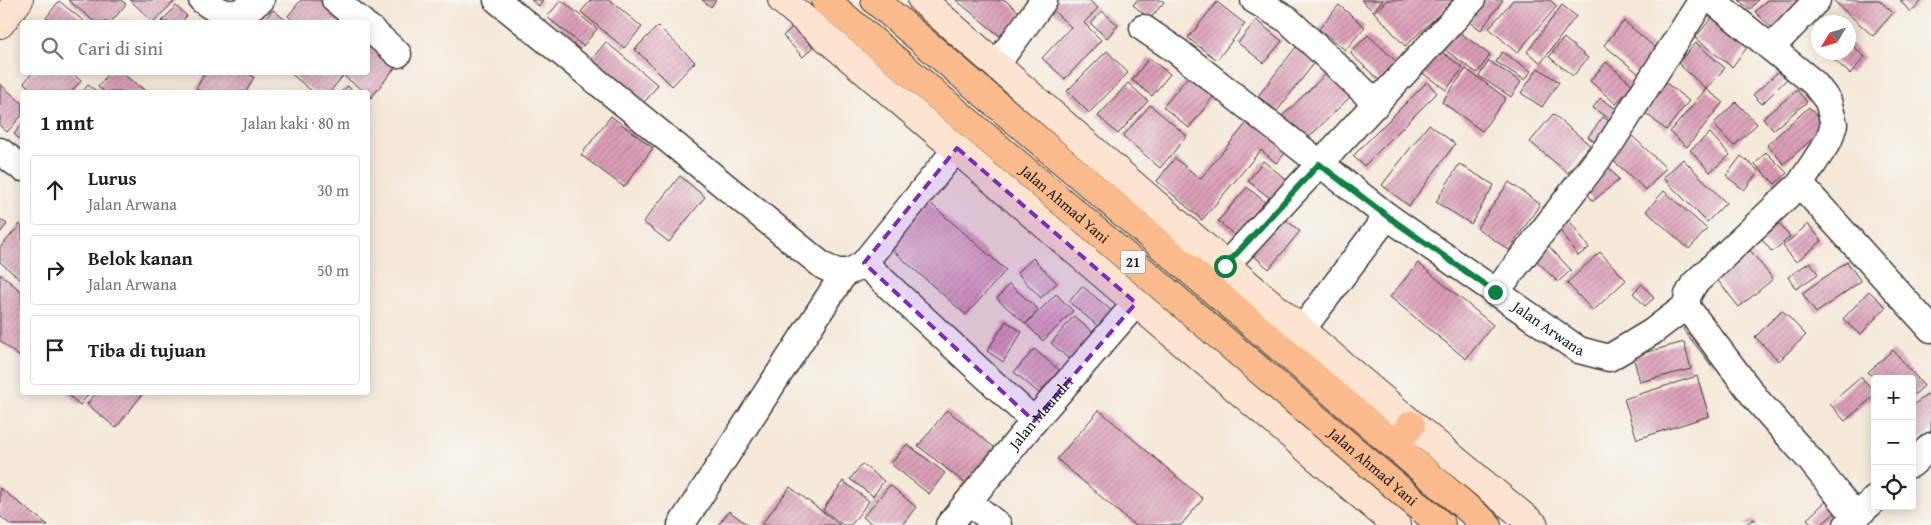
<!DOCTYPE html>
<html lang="id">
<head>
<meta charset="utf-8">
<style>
  :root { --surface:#fff; --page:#f6f6f6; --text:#202124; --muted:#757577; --line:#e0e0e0 }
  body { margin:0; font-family:"Gentium Book Plus",serif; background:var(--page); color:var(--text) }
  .controls { position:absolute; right:15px; bottom:15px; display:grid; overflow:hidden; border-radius:5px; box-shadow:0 2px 12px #0003 }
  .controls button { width:45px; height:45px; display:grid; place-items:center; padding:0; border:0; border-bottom:1px solid var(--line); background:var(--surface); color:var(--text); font:25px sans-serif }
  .compass { position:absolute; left:1811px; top:15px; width:45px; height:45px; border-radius:50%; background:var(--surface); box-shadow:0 2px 12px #0003; rotate:232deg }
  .stop { position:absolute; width:15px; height:15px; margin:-11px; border:4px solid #0b8043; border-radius:50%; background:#fff }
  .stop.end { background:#0b8043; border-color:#fff; box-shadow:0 1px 5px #0008 }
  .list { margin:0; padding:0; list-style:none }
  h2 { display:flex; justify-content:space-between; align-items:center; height:65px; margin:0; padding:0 20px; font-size:21px }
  h2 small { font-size:16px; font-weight:400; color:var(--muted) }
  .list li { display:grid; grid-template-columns:32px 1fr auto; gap:15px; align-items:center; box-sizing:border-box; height:70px; margin:0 10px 10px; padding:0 10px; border:1px solid var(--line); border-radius:5px }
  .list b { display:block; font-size:19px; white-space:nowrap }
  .list p { margin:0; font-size:16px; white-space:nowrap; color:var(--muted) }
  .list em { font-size:16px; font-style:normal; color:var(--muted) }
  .icon { flex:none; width:28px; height:28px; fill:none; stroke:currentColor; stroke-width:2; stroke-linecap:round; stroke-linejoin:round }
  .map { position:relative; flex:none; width:1931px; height:525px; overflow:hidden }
  .search { position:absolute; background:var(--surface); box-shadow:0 2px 12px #0003; left:20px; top:20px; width:350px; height:55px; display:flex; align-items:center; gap:12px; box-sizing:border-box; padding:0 18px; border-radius:5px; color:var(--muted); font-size:19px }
  .panel { position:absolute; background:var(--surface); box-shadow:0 2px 12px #0003; left:20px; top:90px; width:350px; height:305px; border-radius:5px }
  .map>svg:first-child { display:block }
</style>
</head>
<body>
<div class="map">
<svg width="1931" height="525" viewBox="0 0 1931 525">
  <defs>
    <pattern id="building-hatch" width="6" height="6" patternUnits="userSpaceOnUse" patternTransform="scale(1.25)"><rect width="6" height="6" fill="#dc9eb7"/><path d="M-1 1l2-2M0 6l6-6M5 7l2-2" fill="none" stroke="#b28094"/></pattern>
  </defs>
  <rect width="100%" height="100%" fill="#f6f6f2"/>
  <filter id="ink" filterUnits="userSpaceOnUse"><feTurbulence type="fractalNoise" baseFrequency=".02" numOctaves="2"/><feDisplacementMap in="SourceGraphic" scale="10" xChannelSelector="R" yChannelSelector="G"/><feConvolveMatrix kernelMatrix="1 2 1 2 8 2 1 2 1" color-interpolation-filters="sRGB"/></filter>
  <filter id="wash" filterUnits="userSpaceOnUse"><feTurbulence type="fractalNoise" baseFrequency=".0096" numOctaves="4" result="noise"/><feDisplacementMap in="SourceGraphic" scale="20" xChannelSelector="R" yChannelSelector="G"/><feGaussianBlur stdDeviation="1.12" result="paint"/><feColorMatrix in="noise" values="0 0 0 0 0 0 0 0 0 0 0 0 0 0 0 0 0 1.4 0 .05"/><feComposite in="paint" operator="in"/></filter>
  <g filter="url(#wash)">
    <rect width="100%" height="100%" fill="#f5e8d7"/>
    <g id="blocks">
      <path fill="url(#building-hatch)" d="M68,0H121L126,4L111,22H95Z
        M130,0H176L153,22Z
        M301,0H330L355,22H295L288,16Z
        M531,0H543L539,6Z
        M561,0L597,29L583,46L547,17Z
        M591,0H610L642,27L624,48L581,12Z
        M702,0H716L711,7Z
        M956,0H1005L1021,14L1001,37Z
        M1052,0H1089L1098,8L1084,23L1101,40L1065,79L1042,58L1071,27L1047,5Z
        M1137,0H1161L1164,2L1150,19L1133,5Z
        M1361,0H1383L1373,11Z
        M1387,0H1455L1405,46L1374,12Z
        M1486,0H1503L1481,30L1470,22Z
        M1513,0H1550L1557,6L1517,53L1489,28Z
        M1739,0H1758L1750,10Z
        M1767,0H1802L1774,30L1755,12Z
        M1835,0H1879L1893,13L1873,36L1834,1Z
        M1900,0H1923L1910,12Z
        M59,1L85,22H52L46,18Z
        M1217,2L1245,24L1217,60L1188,38Z
        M1339,5L1365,27L1345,50L1319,29Z
        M1562,5L1576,16L1541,63L1527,52Z
        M176,6L187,16L181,22H161Z
        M273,10L288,22H262Z
        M1102,11L1118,25L1107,38L1091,24Z
        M1713,16L1749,45L1732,67L1695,38Z
        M1256,20L1282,41L1264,63L1238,43Z
        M1624,21L1659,51L1639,74L1604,45Z
        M658,26L695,62L672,86L635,49Z
        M793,26L813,47L803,57L783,36Z
        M1454,28L1490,55L1477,73L1441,47Z
        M1368,35L1398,63L1381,82L1350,53Z
        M1564,38L1588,58L1573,76L1549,57Z
        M1848,41L1865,57L1850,74L1826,52H1848Z
        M606,42L658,85L643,104L590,61Z
        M1300,42L1319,57L1277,111L1258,96Z
        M1696,43L1725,68L1706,89L1678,63Z
        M371,44L397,65L371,98L368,92H365L345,77L349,72H368V49Z
        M1438,49L1463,68L1446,90L1421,72Z
        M1107,51L1128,73L1089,113L1067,91Z
        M1502,52L1531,71L1525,80L1496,62Z
        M1149,58L1170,74L1152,96L1132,80Z
        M1489,61L1521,82L1511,97L1479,76Z
        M1606,62L1633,85L1616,104L1590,81Z
        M1538,68L1559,82L1542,107L1521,93Z
        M1466,69L1506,98L1482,131L1442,102Z
        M1779,71L1787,79L1762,104L1753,95Z
        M33,72H71L81,81L71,92H34L24,83Z
        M109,72H120L147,92H105L98,87Z
        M205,72H246L254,77L246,92H202L196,89Z
        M289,72H346L330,92H313Z
        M1192,72L1217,92L1189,128L1163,107Z
        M1327,73L1350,97L1303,143L1279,119Z
        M1427,82L1437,93L1364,166L1353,156Z
        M1665,82L1689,101L1666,130L1642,110Z
        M1128,83L1148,101L1118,134L1098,116Z
        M0,84L22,103V115L7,132L0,126Z
        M88,85L98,92H82Z
        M348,86L353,92H341Z
        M1706,89L1723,102L1687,147L1670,132Z
        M1797,90L1807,102L1773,130L1763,118Z
        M1600,98L1627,116L1620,126L1593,108Z
        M1736,102L1757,124L1734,146L1713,124Z
        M1150,105L1187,136L1160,168L1123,136Z
        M1809,107L1826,126L1784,164L1767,145Z
        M1553,114L1590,145L1568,173L1530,142Z
        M611,116L653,148L624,187L581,155Z
        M1603,117L1617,127L1602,147L1588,137Z
        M1250,119L1287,151L1276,163L1261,150L1202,220L1157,181L1175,158L1200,179Z
        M22,123V142L14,134Z
        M1429,124L1455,144L1409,206L1382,185Z
        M1628,132L1666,168L1646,190L1607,155Z
        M1710,133L1730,155L1710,172L1690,150Z
        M1766,152L1787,173L1775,184L1755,164Z
        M1741,156L1759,171L1744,190L1726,176Z
        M1683,159L1726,203L1707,222L1663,178Z
        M1263,161L1287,180L1271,199L1248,181Z
        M1459,164L1494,185L1471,224L1436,202Z
        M1608,166L1619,180L1593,201L1582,187Z
        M680,176L705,197L669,242L643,222Z
        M1509,182L1540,204L1509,250L1477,228Z
        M1247,187L1271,207L1241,241L1218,221Z
        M1664,191L1707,229L1689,249L1646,211Z
        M929,202L1006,270L966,315L889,247Z
        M1278,214L1300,231L1269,269L1248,251Z
        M1772,215L1790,237L1772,252L1754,229Z
        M0,219L7,224L0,233Z
        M1569,220L1589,248L1578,256L1558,227Z
        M20,224L22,227V281L0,262V248Z
        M1808,224L1822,241L1796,262L1783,246Z
        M1543,240L1571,270L1558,282L1529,253Z
        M1749,249L1773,279L1739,307L1715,277Z
        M1600,252L1626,280L1593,311L1567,283Z
        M1033,258L1057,283L1041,298L1017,273Z
        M1810,262L1818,274L1796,289L1788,277Z
        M1847,262L1861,281L1816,313L1802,293Z
        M1418,263L1493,325L1466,359L1390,297Z
        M0,274L22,292V359L0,341Z
        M1009,284L1038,309L1026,324L997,299Z
        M1642,284L1654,298L1645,306L1633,293Z
        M1082,286L1117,315L1104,331L1069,302Z
        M1869,291L1886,307L1860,335L1843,319Z
        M1056,294L1073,311L1043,341L1026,324Z
        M1782,310L1806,335L1779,361L1755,337Z
        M1074,316L1100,339L1077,366L1051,343Z
        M1006,321L1022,332L1003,362L987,351Z
        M1695,321L1722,356L1711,365L1683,329Z
        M1684,342L1691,369L1640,382L1633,356Z
        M1034,349L1059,370L1039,393L1014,372Z
        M1893,350L1924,386L1912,397V379H1875L1868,372Z
        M1697,376L1709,416L1637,439L1624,399Z
        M1861,377L1875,392V395L1845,421L1830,404Z
        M65,392H90L80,405Z
        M97,392H144L116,428L87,404Z
        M1931,392V431L1912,445V406Z
        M947,410L999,451L971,488L918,446Z
        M1099,410L1203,499L1181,525H1134L1057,459Z
        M907,444L945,473L929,494L891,464Z
        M862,464L884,481L873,496L850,479Z
        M843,481L869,501L851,525H843L823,510Z
        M890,485L916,507L902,525H873L863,517Z
        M790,487L840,525H761Z
        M0,488L48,525H11L0,516Z
        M1833,495L1843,506L1821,525H1813L1807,519Z
        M729,511L748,525H718Z
        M1754,519L1758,525H1744Z"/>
    </g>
  </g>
  <g filter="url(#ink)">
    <use href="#blocks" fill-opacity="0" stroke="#3d3b38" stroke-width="1"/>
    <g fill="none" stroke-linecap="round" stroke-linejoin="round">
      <defs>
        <g id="street">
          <path d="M202,0C225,18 238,17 261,0"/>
          <path d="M335,0L362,22"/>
          <path d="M497,0L823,266C841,275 848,275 864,263L957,148"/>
          <path d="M1254,0L1288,20L1377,104"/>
          <path d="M1712,0L1814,83L1828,101L1834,124L1829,140L1800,184L1931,329"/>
          <path d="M368,27L398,54"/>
          <path id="s1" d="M1143,28L1177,51L1387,216L1579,350L1609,358L1652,332L1686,306L1688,295L1694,284L1800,184"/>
          <path d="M1771,48L1817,0"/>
          <path d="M996,65L1044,0"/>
          <path d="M0,151L22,168"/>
          <path d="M864,263L1034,421"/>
          <path d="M1225,266L1472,0"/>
          <path d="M1495,293L1612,141L1702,0"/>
          <path d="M1686,306L1757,400L1811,461L1856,517"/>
          <path d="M1301,331L1387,216"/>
          <path d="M1912,464L1931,446"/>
          <path d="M969,502L998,525"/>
          <path d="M681,525L845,272"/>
          <path id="s2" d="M949,525L1034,421L1136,303"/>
          <path d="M1847,525L1875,499"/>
        </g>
        <path id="secondary" d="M782,0L1396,525
          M922,0C1124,177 1326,355 1534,525
          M0,24L19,0"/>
        <g id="highway">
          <path id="s3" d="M825,0L1441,525"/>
          <path d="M875,0L1487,525"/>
          <path d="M1395,445L1411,425"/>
        </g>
      </defs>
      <use href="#street" stroke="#3d3b38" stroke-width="29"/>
      <use href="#secondary" stroke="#3d3b38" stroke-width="30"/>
      <use href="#highway" stroke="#3d3b38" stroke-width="30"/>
      <use href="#street" stroke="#fff" stroke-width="26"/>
      <use href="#secondary" stroke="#fde4d1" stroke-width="28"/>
      <use href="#highway" stroke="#fbbb8c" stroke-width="28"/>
    </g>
  </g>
  <g fill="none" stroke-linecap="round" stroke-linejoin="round" filter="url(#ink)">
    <path stroke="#0b8043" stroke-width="6" d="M1225,266L1319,164L1387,216L1495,292"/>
  </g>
  <path fill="#7b2cbf" fill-opacity="0.2" stroke="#7b2cbf" stroke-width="4" stroke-dasharray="10 6" stroke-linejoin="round" d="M957,148L1136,303L1034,421L864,263Z"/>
  <g text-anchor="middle" stroke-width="4" stroke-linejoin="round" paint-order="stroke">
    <rect fill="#f6f6f2" stroke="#5d5d5c" stroke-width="1" x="1120.5" y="250.5" width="25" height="23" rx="4"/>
    <g font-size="14" font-weight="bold" fill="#1c1c1c">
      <text x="1133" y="267">21</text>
    </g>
    <g font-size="15" fill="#1c1c1c" stroke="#f6f6f2">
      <text dy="5" stroke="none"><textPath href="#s3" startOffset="315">Jalan Ahmad Yani</textPath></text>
      <text dy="5" stroke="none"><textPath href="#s1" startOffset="505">Jalan Arwana</textPath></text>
      <text dy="5" stroke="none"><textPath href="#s2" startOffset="145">Jalan Maundri</textPath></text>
      <text dy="5" stroke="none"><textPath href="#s3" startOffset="720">Jalan Ahmad Yani</textPath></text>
    </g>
  </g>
</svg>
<div class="controls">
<button>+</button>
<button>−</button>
<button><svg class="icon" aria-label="locate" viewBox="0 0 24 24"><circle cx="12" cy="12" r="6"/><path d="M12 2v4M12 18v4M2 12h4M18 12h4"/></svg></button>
</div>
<svg class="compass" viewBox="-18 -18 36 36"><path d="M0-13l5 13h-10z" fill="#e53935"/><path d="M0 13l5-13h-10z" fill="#757577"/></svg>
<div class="stop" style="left:1225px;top:266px"></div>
<div class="stop end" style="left:1495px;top:292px"></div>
<div class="search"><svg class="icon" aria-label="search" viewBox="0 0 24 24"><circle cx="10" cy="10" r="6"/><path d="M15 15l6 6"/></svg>Cari di sini</div>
<section class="panel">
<h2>1 mnt<small>Jalan kaki · 80 m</small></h2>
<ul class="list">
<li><svg class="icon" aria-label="ahead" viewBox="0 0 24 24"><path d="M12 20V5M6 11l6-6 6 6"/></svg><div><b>Lurus</b><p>Jalan Arwana</p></div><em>30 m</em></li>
<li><svg class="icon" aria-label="right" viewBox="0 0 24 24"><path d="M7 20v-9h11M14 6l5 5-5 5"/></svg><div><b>Belok kanan</b><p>Jalan Arwana</p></div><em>50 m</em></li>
<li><svg class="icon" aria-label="arrive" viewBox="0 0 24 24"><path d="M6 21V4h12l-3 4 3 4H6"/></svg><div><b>Tiba di tujuan</b></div></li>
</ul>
</section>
</div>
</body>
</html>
